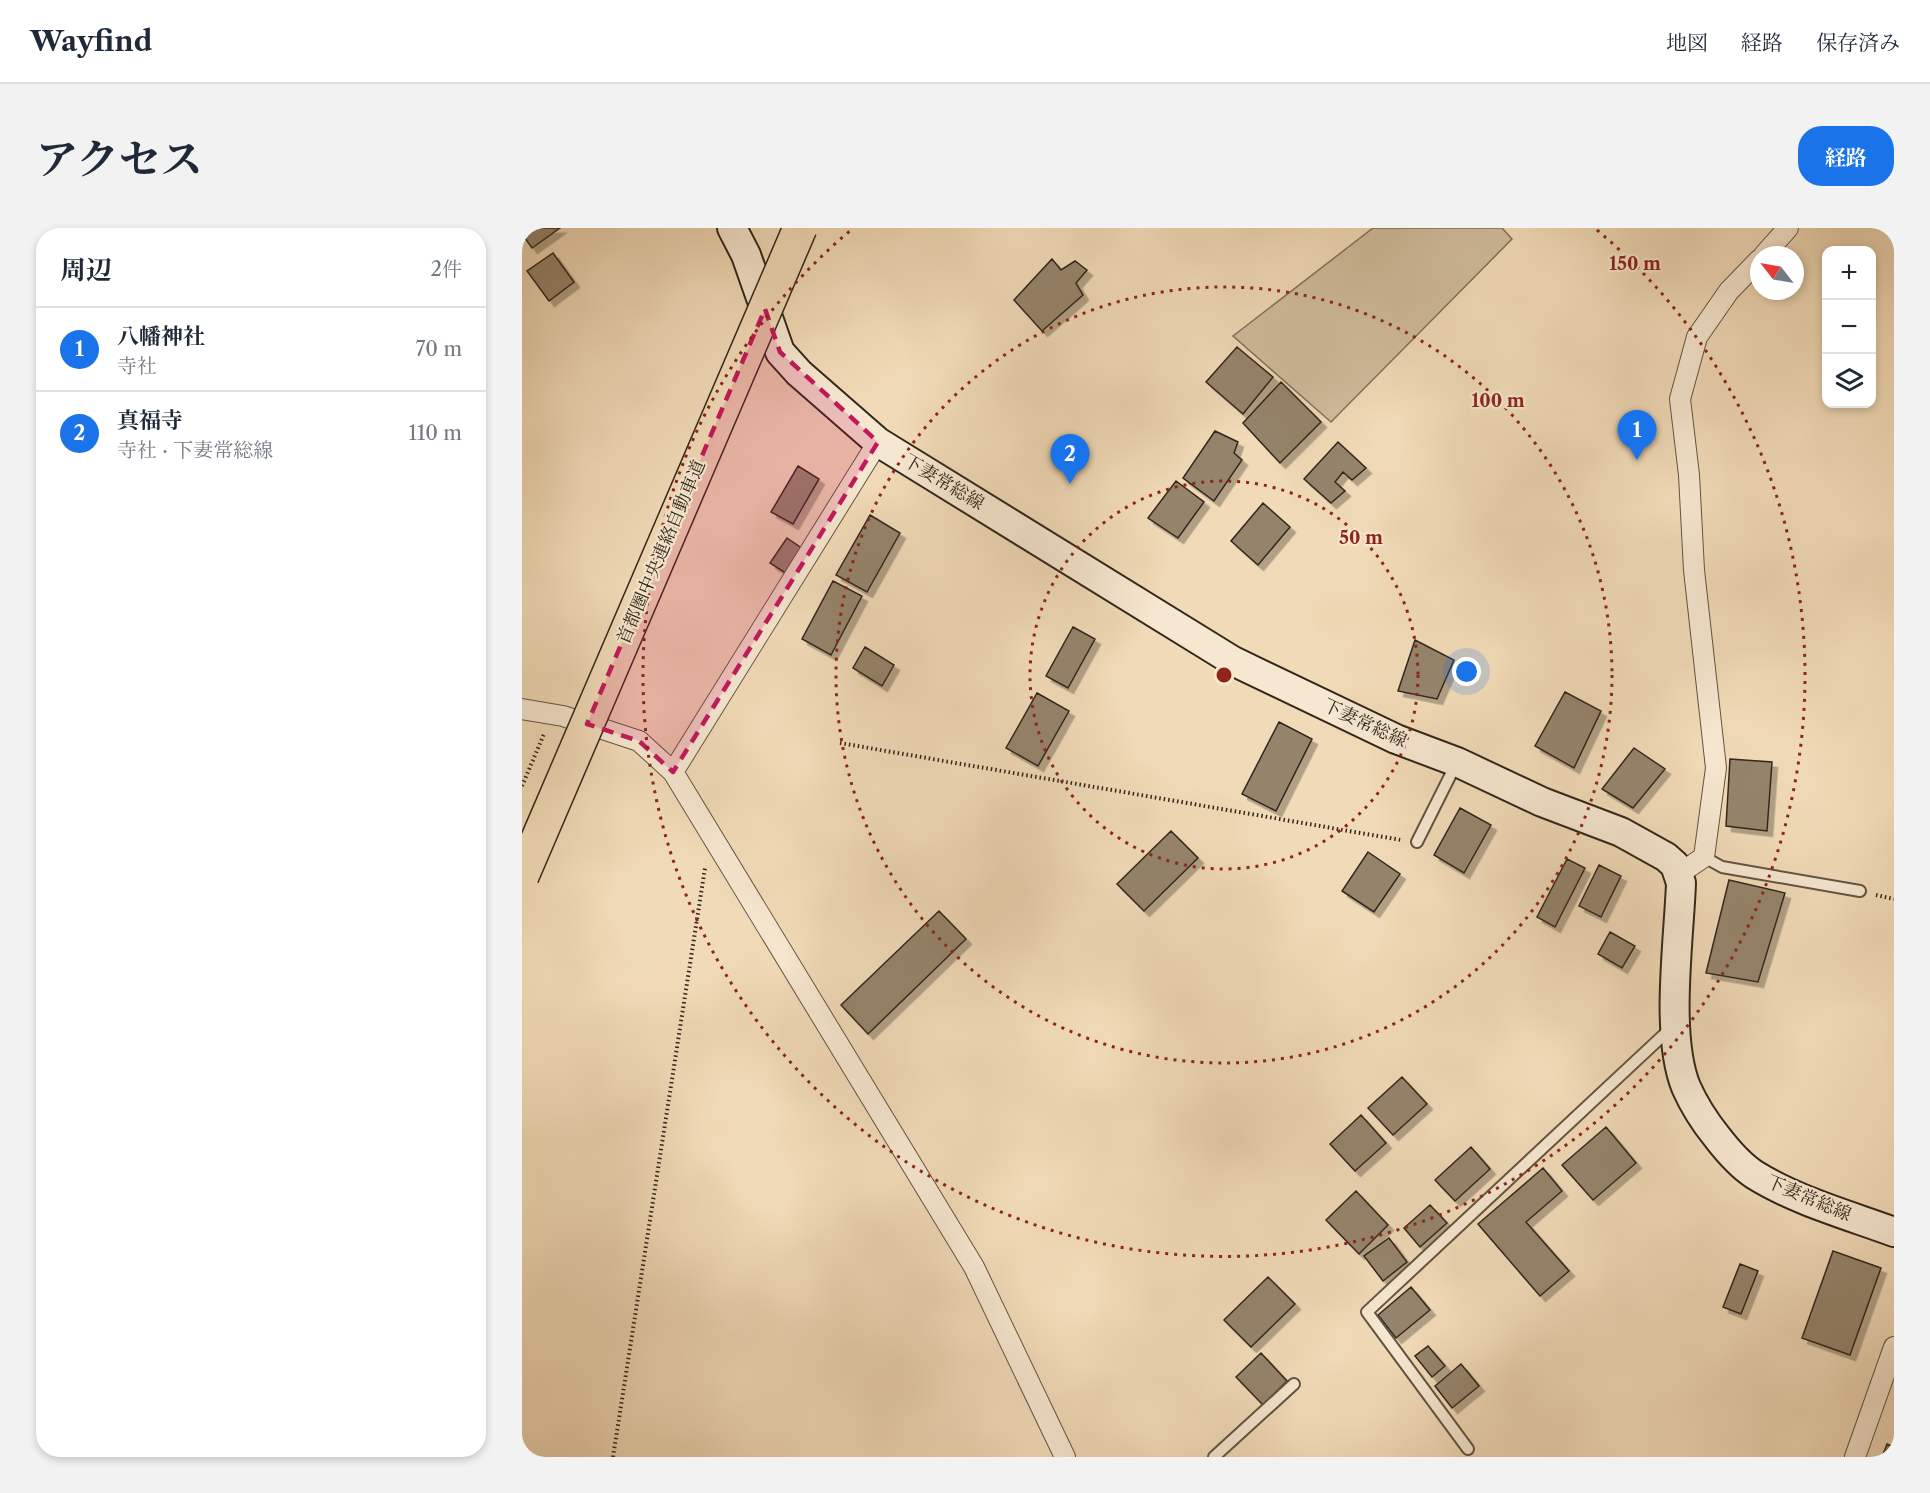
<!DOCTYPE html>
<html lang="ja">
<head>
<meta charset="utf-8">
<style>
  :root { --surface:#fff; --page:#f2f2f3; --text:#1f2937; --muted:#747a83; --line:#e0e1e3; --accent:#1a73e8 }
  body { margin:0; font-family:"Libre Caslon Text","Noto Serif JP",serif; background:var(--page); color:var(--text) }
  .controls { position:absolute; right:18px; top:18px; display:grid; overflow:hidden; border-radius:12px; box-shadow:0 3px 9px #0003 }
  .controls button { width:54px; height:54px; display:grid; place-items:center; padding:0; border:0; border-bottom:2px solid var(--line); background:var(--surface); color:var(--text); font:30px sans-serif }
  .compass { position:absolute; left:1228px; top:18px; width:54px; height:54px; border-radius:50%; background:var(--surface); box-shadow:0 3px 9px #0003; rotate:301deg }
  .you { position:absolute; left:945px; top:444px; width:21px; height:21px; margin:-15px; border:4px solid #fff; border-radius:50%; background:#1a73e8; box-shadow:0 0 0 9px #1a73e833 }
  .badge { display:grid; place-items:center; width:39px; height:39px; border-radius:50%; background:var(--accent); color:#fff; font-size:20px; font-weight:700 }
  .pin { position:absolute; translate:-50% -50px; filter:drop-shadow(0 2px 3px #0008) }
  .pin::after { content:''; position:absolute; top:32px; width:21px; height:18px; background:inherit; clip-path:polygon(0 0,100% 0,50% 100%) }
  .list { margin:0; padding:0; list-style:none }
  h2 { display:flex; justify-content:space-between; align-items:center; height:78px; margin:0; padding:0 24px; font-size:26px }
  h2 small { font-size:20px; font-weight:400; color:var(--muted) }
  .list li { display:grid; grid-template-columns:39px 1fr auto; gap:18px; align-items:center; box-sizing:border-box; height:84px; padding:0 24px; border-top:2px solid var(--line) }
  .list b { display:block; font-size:22px; white-space:nowrap }
  .list p { margin:0; font-size:20px; white-space:nowrap; color:var(--muted) }
  .list em { font-size:20px; font-style:normal; color:var(--muted) }
  .icon { flex:none; width:33px; height:33px; fill:none; stroke:currentColor; stroke-width:2; stroke-linecap:round; stroke-linejoin:round }
  .map { position:relative; flex:none; width:1372px; height:1229px; overflow:hidden; border-radius:24px }
  header { display:flex; align-items:center; gap:36px; box-sizing:border-box; height:84px; padding:0 30px; background:var(--surface); border-bottom:2px solid var(--line) }
  header strong { font-size:28px }
  nav { display:flex; gap:33px; margin-inline-start:auto; font-size:21px }
  .intro { display:flex; align-items:center; justify-content:space-between; box-sizing:border-box; height:144px; padding:0 36px }
  h1 { margin:0; font-size:42px }
  .button { padding:15px 27px; border-radius:24px; background:var(--accent); color:#fff; font-size:21px; font-weight:700 }
  main { display:flex; gap:36px; padding:0 36px }
  aside { flex:1; background:var(--surface); border-radius:24px; box-shadow:0 3px 9px #0003 }
  .map>svg:first-child { display:block }
</style>
</head>
<body>
<header>
<strong>Wayfind</strong>
<nav><a>地図</a><a>経路</a><a>保存済み</a></nav>
</header>
<div class="intro"><h1>アクセス</h1><a class="button">経路</a></div>
<main>
<aside>
<h2>周辺<small>2件</small></h2>
<ul class="list">
<li><span class="badge">1</span><div><b>八幡神社</b><p>寺社</p></div><em>70 m</em></li>
<li><span class="badge">2</span><div><b>真福寺</b><p>寺社 · 下妻常総線</p></div><em>110 m</em></li>
</ul>
</aside>
<div class="map">
<svg width="1372" height="1229" viewBox="0 0 1372 1229">
  <defs>
    <filter id="shadow"><feDropShadow dx="5.5" dy="5.5" stdDeviation="0" flood-color="#0004"/></filter>
  </defs>
  <rect width="100%" height="100%" fill="#f1dab7"/>
  <filter id="stains"><feTurbulence type="fractalNoise" baseFrequency=".00333" numOctaves="4"/><feColorMatrix values="0 0 0 0 .2 0 0 0 0 .09 0 0 0 0 .02 0 0 0 .5 -.17"/></filter>
  <radialGradient id="worn" r=".72"><stop offset=".6" stop-color="#630" stop-opacity="0"/><stop offset="1" stop-color="#630" stop-opacity=".3"/></radialGradient>
  <path fill="#d0bc9c" stroke="#80725c" stroke-width="1.5" d="M851,0H980L990,11L809,194L711,108Z"/>
  <path fill="#95846c" stroke="#31271b" stroke-width="1.5" filter="url(#shadow)" d="M0,0H38L10,20L0,6Z
    M31,25L52,54L27,73L5,43Z
    M530,31L539,42L553,33L565,42L554,55L561,67L520,103L492,72Z
    M715,119L751,149L721,186L684,154Z
    M759,154L799,194L758,235L721,195Z
    M693,203L716,214L712,225L720,232L692,273L661,250Z
    M816,214L844,240L830,252L821,244L813,254L823,263L809,275L782,251Z
    M276,238L297,251L271,296L249,284Z
    M654,253L682,274L656,310L626,290Z
    M741,275L768,299L736,337L709,313Z
    M348,287L378,305L345,364L314,347Z
    M265,310L281,321L265,346L248,335Z
    M311,353L340,368L309,427L280,411Z
    M551,399L573,411L546,460L524,448Z
    M893,412L932,432L915,471L876,463Z
    M343,419L372,437L360,458L331,440Z
    M1043,464L1079,483L1052,540L1013,518Z
    M515,465L547,483L516,538L484,520Z
    M757,494L790,511L754,583L720,566Z
    M1112,520L1143,541L1111,580L1080,561Z
    M1208,531L1250,534L1245,603L1204,598Z
    M938,580L969,597L942,645L912,627Z
    M649,603L676,630L622,683L595,656Z
    M846,624L878,646L852,684L820,663Z
    M1045,631L1063,640L1033,699L1015,689Z
    M1077,637L1099,648L1079,689L1057,678Z
    M1207,652L1263,665L1236,754L1184,745Z
    M417,683L444,711L346,806L319,777Z
    M1088,704L1113,718L1100,740L1076,726Z
    M880,849L905,876L871,907L846,880Z
    M839,887L864,915L833,943L808,916Z
    M1084,899L1114,935L1071,972L1040,937Z
    M949,919L968,941L933,973L913,952Z
    M1021,940L1040,963L1004,994L1047,1043L1018,1068L956,996Z
    M834,963L866,997L837,1026L804,992Z
    M908,977L925,995L898,1019L882,1000Z
    M867,1010L885,1034L861,1053L842,1028Z
    M1311,1023L1359,1040L1328,1127L1280,1110Z
    M1218,1036L1236,1043L1219,1086L1201,1079Z
    M746,1049L773,1076L729,1119L702,1092Z
    M889,1059L908,1082L874,1110L856,1087Z
    M906,1118L923,1138L910,1149L893,1128Z
    M739,1125L765,1153L741,1177L714,1149Z
    M939,1136L957,1158L930,1180L913,1158Z
    M1365,1216L1372,1219V1229H1360Z"/>
  <g fill="none" stroke-linecap="round" stroke-linejoin="round">
    <defs>
      <path id="service" d="M895,614L935,534
        M1182,629L1200,639L1338,663
        M946,1221L845,1084L1148,801
        M692,1229L772,1156"/>
      <path id="minor" d="M1242,27L1266,0
        M0,481L41,488L117,513L151,544L452,1039L543,1229
        M151,544L356,214
        M1157,646L1182,629L1194,540L1172,342L1167,247L1158,171L1175,109L1207,63L1237,32
        M1333,1229L1372,1119"/>
      <path id="secondary" d="M210,0L224,27L258,124L277,145L356,214L711,433L874,511L935,534L1020,574L1099,604L1144,629L1153,637L1159,655C1157,711 1143,807 1164,859C1172,877 1182,893 1195,909C1205,922 1219,938 1233,947C1275,973 1326,987 1372,1004"/>
    </defs>
    <use href="#service" stroke="#615442" stroke-width="14"/>
    <use href="#minor" stroke="#615442" stroke-width="22"/>
    <use href="#secondary" stroke="#31271b" stroke-width="32"/>
    <path stroke="#31271b" stroke-width="4" stroke-dasharray="1.5 3" stroke-linecap="butt" d="M318,515L879,612
      M0,558L22,506
      M1354,667L1372,671
      M91,1229L183,640"/>
    <use href="#service" stroke="#f6e7d0" stroke-width="10"/>
    <use href="#minor" stroke="#f6e7d0" stroke-width="20"/>
    <use href="#secondary" stroke="#f6e7d0" stroke-width="28"/>
    <defs>
      <path id="motorway-bridge" d="M0,648L278,0"/>
    </defs>
    <use href="#motorway-bridge" stroke="#31271b" stroke-width="36" stroke-linecap="butt"/>
    <use href="#motorway-bridge" stroke="#f1dab7" stroke-width="33"/>
  </g>
  <path fill="#c2185b" fill-opacity="0.2" stroke="#c2185b" stroke-width="4.5" stroke-dasharray="12 8" stroke-linejoin="round" d="M243,81L258,124L356,214L151,544L117,513L65,496Z"/>
  <g fill="none" stroke="#8f2418" stroke-width="3" stroke-dasharray="3 6">
    <circle cx="702" cy="447" r="194"/>
    <circle cx="702" cy="447" r="388"/>
    <path d="M1075 2A581 581 0 1 1 329 2"/>
  </g>
  <g text-anchor="middle" stroke-width="4.5" stroke-linejoin="round" paint-order="stroke">
    <g font-size="18" fill="#31271b" stroke="#f6e7d0">
      <text transform="translate(422 254) rotate(31)" y="6">下妻常総線</text>
      <text transform="translate(139 324) rotate(-67)" y="6">首都圏中央連絡自動車道</text>
      <text transform="translate(843 495) rotate(25)" y="6">下妻常総線</text>
      <text transform="translate(1287 970) rotate(23)" y="6">下妻常総線</text>
    </g>
  </g>
  <circle cx="702" cy="447" r="9" fill="#8f2418" stroke="#f6e7d0" stroke-width="3"/>
  <g font-size="18" text-anchor="middle" font-weight="bold" fill="#8f2418" stroke="#f6e7d0" stroke-width="4.5" stroke-linejoin="round" paint-order="stroke">
    <text x="1113" y="42">150 m</text>
    <text x="976" y="179">100 m</text>
    <text x="839" y="316">50 m</text>
  </g>
  <rect width="100%" height="100%" filter="url(#stains)"/>
  <rect width="100%" height="100%" fill="url(#worn)"/>
</svg>
<div class="controls">
<button>+</button>
<button>−</button>
<button><svg class="icon" aria-label="layers" viewBox="0 0 24 24"><path d="M12 4l9 5-9 5-9-5zM3 14l9 5 9-5"/></svg></button>
</div>
<svg class="compass" viewBox="-18 -18 36 36"><path d="M0-13l5 13h-10z" fill="#e53935"/><path d="M0 13l5-13h-10z" fill="#747a83"/></svg>
<div class="you"></div>
<div class="pin badge" style="left:1115px;top:232px">1</div>
<div class="pin badge" style="left:548px;top:256px">2</div>
</div>
</main>
</body>
</html>
